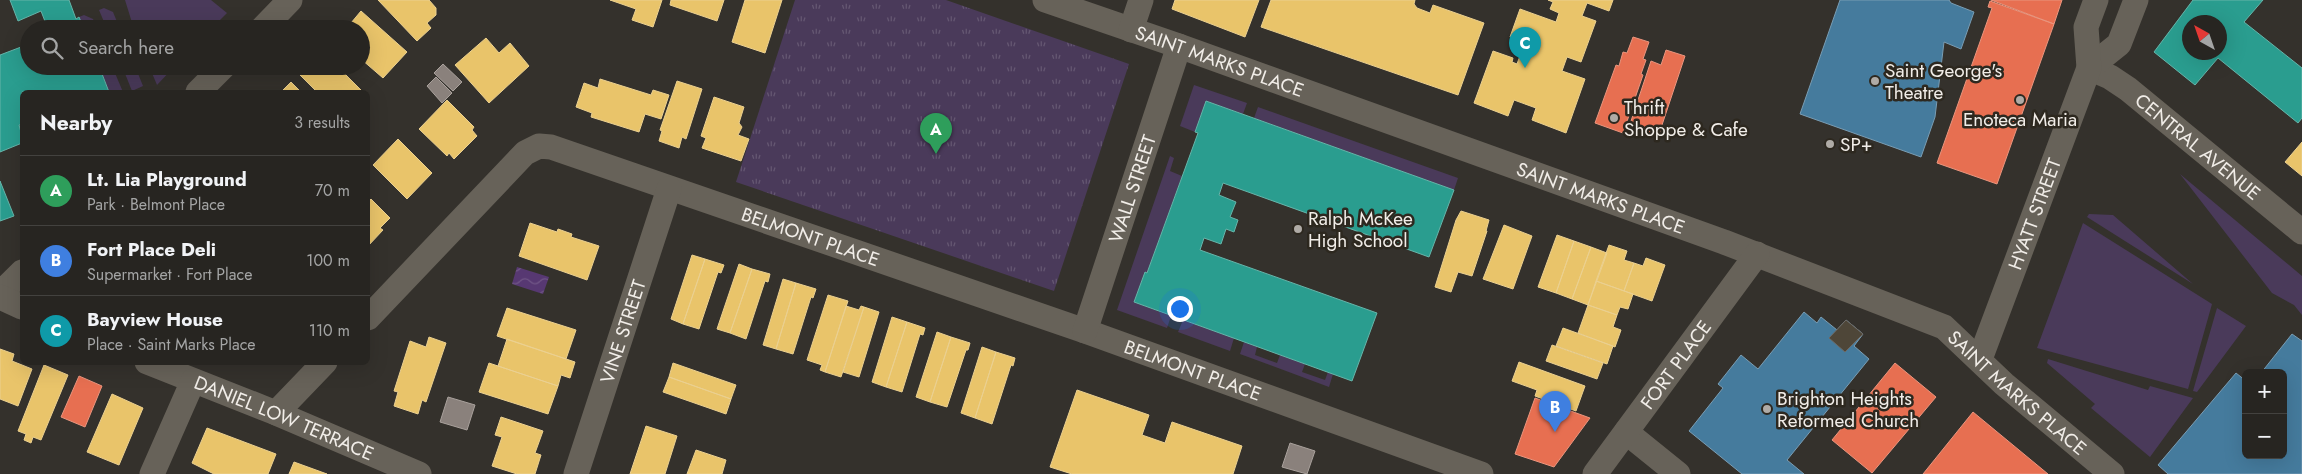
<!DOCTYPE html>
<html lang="en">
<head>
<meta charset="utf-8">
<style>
  :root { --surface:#272521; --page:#2f2d2a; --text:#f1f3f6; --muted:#a4a5a5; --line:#43423f; --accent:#bca0f2 }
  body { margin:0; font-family:Jost,sans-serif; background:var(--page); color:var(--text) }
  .controls { position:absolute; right:15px; bottom:15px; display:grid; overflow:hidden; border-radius:8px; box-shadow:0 5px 20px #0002 }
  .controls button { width:45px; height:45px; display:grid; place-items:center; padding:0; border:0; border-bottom:1px solid var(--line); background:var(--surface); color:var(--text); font:25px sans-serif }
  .compass { position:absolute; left:2182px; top:15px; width:45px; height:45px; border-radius:50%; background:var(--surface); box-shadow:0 5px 20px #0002; rotate:320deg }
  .you { position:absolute; left:1179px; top:308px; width:18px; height:18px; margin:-12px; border:4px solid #fff; border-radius:50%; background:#1a73e8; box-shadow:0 0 0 8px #1a73e833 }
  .badge { display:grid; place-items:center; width:32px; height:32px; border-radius:50%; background:var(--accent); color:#fff; font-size:16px; font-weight:700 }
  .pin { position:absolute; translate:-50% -41px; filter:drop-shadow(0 1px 2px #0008) }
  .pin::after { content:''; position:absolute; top:26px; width:18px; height:15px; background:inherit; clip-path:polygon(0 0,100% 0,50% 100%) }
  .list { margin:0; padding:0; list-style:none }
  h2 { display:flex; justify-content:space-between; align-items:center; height:65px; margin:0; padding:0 20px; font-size:21px }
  h2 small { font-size:16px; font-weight:400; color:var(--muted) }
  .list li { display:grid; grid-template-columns:32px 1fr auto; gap:15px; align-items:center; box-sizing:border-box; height:70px; padding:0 20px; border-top:1px solid var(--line) }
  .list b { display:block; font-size:19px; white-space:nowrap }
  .list p { margin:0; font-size:16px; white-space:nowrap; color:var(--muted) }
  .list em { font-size:16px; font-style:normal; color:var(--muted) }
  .icon { flex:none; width:28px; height:28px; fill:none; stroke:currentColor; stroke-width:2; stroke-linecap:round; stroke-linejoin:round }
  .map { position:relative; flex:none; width:2302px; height:474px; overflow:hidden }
  .search { position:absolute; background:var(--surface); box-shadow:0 5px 20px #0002; left:20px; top:20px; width:350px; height:55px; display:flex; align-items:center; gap:12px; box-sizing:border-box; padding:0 18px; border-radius:28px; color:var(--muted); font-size:19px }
  .panel { position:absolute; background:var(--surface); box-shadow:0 5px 20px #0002; left:20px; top:90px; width:350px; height:275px; border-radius:8px }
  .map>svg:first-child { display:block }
</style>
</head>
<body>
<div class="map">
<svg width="2302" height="474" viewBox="0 0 2302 474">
  <defs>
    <pattern id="park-tufts" width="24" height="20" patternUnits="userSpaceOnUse" patternTransform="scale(1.25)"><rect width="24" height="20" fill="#4a3a5a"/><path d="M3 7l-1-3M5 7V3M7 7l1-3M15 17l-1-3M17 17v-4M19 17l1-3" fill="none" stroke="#655772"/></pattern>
    <pattern id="water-waves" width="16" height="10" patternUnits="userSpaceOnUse" patternTransform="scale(1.25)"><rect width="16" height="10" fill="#573872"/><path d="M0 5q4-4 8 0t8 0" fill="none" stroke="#705586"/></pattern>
  </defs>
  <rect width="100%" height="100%" fill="#34312c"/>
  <path fill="#4a3a5a" d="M125,0H211L227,13L211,29H134Z
    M104,8L113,12L120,29H107L99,10Z
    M84,15L93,19L97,29H84L79,17Z
    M99,66H112L123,92H109Z
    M122,66H135L143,86L132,91Z
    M149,66H175L157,85Z
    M1194,85L1247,103L1243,114L1206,101L1195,132L1180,126Z
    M1258,107L1458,178L1454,190L1254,118Z
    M1170,156L1174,158L1170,171L1182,176L1147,273L1145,272L1134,302L1171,316L1167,328L1117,310Z
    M2180,174L2302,276V315L2294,305L2272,293Z
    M2089,214L2113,215L2193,284L2087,217Z
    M2083,223L2212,304L2188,389L2037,348Z
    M2217,308L2246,326L2197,392L2193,391Z
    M1183,320L1234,338L1230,351L1178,332Z
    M1244,342L1257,347L1255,355L1277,363L1280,355L1305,364L1302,372L1325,380L1328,372L1333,374L1329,387L1240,354Z
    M2048,359L2148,390L2150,386L2193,398L2150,457L2091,408L2095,404L2047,363Z"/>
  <path fill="url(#park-tufts)" d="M795,0H946L1129,64L1054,291L736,182Z"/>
  <path fill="url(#water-waves)" d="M517,267L549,277L543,294L512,284Z"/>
  <path fill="#e9c46a" stroke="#ebd090" d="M378,0H429L436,8V15L427,23L431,28L417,41Z
    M610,0H662L653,27L632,20L636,9Z
    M671,0H724L717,21L670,5Z
    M745,0H782L765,53L732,42Z
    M1175,0H1259L1245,37L1172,9Z
    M1271,0H1415L1414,4L1417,8L1430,13L1433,5L1484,23L1458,95L1261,27Z
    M1548,0H1613L1609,11L1587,3L1582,16L1596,21L1581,62L1567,57L1562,71L1585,79L1566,133L1532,120L1536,108L1514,100L1508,116L1474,103L1493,51L1513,58L1512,62L1517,64L1525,42L1510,37L1520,9L1556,22L1559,13L1550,9L1553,2Z
    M361,11L407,52L383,78L361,59V29H346Z
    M486,38L499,53L510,43L529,66L489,103L455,65Z
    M308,66H337L363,92H317L300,75Z
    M600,79L651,95L653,90L669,95L661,119L645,114L639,132L591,117L592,113L576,107L584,83L598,88Z
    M677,81L702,89L686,139L682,137L679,148L659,141L662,131L660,130Z
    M291,82L301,92H281Z
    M714,97L744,107L739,123L742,127L738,135L749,139L741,161L702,148L706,138L701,136Z
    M447,100L474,127L472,130L477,136L454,159L449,153L447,156L419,129Z
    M398,139L432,173L407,199L373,165Z
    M2302,142V176L2285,162Z
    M371,199L390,218L380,228L383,230L368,246V202Z
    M1461,211L1489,220L1486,231H1487L1472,276L1458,272L1451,292L1435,287L1456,220Z
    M530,223L557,232L558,229L572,234L571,237L599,246L587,280L519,256Z
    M1504,225L1532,236L1513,289L1483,279Z
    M1557,235L1574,241L1556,293L1538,287Z
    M1574,241L1591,247L1572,299L1556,293Z
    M1609,245L1627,251L1624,260L1634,263L1624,291L1596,281Z
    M1591,247L1607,253L1588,305L1572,299Z
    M692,255L705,259L683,324L671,319Z
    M1646,258L1665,265L1652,301L1624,291L1634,263L1643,266Z
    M705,259L724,265L721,273L718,272L699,329L683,324Z
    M739,264L752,269L730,333L717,329Z
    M752,269L770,274L768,282L765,281L746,339L730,333Z
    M783,279L796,283L776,349L763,345Z
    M1596,281L1633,294L1628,309L1620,307L1617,315L1588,305Z
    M796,283L816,289L813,298L811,297L793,354L776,349Z
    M828,295L848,301L825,372L820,370L822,365L807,360Z
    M1588,305L1617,315L1613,327L1621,330L1615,347L1578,333Z
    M846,306L859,310L861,306L864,307L841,377L825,372Z
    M864,307L879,312L859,377L843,372Z
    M507,308L576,330L566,359L497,336Z
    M892,317L907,322L886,387L872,382Z
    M907,322L925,328L923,335L920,334L902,392L886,387Z
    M1563,328L1613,346L1607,364L1556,346Z
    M937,332L951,337L930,402L916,397Z
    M429,337L446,343L426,402L422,400L418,414L394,406L398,392L394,391L410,341L426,347Z
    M951,337L970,343L968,350H966L947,407L930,402Z
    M507,339L575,362L570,378L561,375L558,386L498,366Z
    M1552,345L1603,363L1597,379L1546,361Z
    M982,347L996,352L975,418L961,413Z
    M0,349L14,354L12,361L32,369L18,406L0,399Z
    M996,352L1015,358L1013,366L1011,365L992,424L975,418Z
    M1519,362L1585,386L1576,411L1535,396L1537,390L1512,381Z
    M489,363L558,386L548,414L479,392Z
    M673,363L736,385L731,399L669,377Z
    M44,365L68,375L41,440L33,437L31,443L24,440L26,434L18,431Z
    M669,377L731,399L726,414L663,392Z
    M1077,390L1149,415L1142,435L1165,443L1172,422L1242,446L1233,474H1072L1050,467Z
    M112,394L143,408L119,465L87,452Z
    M501,417L543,431L535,453L541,455L535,474H517L492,466L502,437L495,435Z
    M646,426L677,436L665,474H630Z
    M207,428L276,454L268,474H214L192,463Z
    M696,450L726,460L722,474H687Z
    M294,462L327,474H289Z"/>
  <path fill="#e76f51" stroke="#ea957e" d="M1991,0H2062L2054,24Z
    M1990,1L2054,24L1997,184L1937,163L1992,8L1988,7Z
    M1633,37L1649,42L1643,59L1646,60L1641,74L1643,75L1623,133L1595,123L1616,65L1619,66L1623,52L1627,53Z
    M1666,50L1685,56L1658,137L1629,127L1651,61L1661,65Z
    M1895,363L1936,397L1872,473L1832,440Z
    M79,376L102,386L85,427L61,417Z
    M1535,398L1590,418L1554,467L1515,454Z
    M1973,412L2048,474H1923Z"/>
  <path fill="#2a9d8f" stroke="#66b5aa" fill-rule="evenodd" d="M10,0H69L76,19L79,17L84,29H48L41,11L18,21Z
    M2193,0H2263L2244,22L2302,68V118L2298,123L2218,58L2195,85L2154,52ZM2190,22H2220V52H2190Z
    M29,44V66H99L109,92H22V124L19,125L22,136V143L0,152V55Z
    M1206,101L1454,190L1429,257L1223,183L1219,195L1236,202L1230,217L1238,220L1234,232L1226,229L1221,244L1204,238L1200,250L1377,313L1352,381L1134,302L1145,272L1147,273L1198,133L1195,132Z
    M0,181L14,216L0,221Z"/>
  <path fill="#457b9d" stroke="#799db4" d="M1840,0H1949L1951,3L1974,12L1961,49L1944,42L1935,117L1921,157L1800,114Z
    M1804,312L1817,323L1821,317L1837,330L1846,320L1863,334L1854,346L1869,359L1787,460L1804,474H1742L1689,431L1723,388L1718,384L1741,355L1758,369Z
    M2292,334L2302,341V474H2168L2158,465L2236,373L2246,381V455H2283V373H2261Z"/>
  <path fill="#8a817c" stroke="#a9a19c" d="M443,64L462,82L453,91L434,73Z
    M436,77L452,93L442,103L427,86Z
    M448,397L475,405L467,430L440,422Z
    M1290,443L1315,451L1307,474L1282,467Z"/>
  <path fill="#4e4638" stroke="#6c6965" d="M1846,320L1863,334L1845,352L1829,338Z"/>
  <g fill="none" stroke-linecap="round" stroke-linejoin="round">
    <g stroke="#676259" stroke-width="25">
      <path id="s1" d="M1045,0L1179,46L1724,242L1944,327L2004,384L2112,474"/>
      <path d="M262,29L290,0"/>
      <path d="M1131,30L1141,0"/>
      <path id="s2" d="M2089,68L2110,77L2128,89L2302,232"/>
      <path d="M2089,68L2119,44L2136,0"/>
      <path d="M198,92L224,66"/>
      <path d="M0,294L22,272"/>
      <path d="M0,297L22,307"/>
      <path id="s3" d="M368,318L525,153L539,146L551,147L1085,331L1481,474"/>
      <path id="s4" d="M1085,331L1179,46"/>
      <path id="s5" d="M1980,359L2089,68L2086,27L2096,0"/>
      <path id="s6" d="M147,362L276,413L419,474"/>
      <path d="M276,413L325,362"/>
      <path d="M1626,432L1678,474"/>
      <path d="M152,474L193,381"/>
      <path id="s7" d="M576,474L669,189"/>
      <path id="s8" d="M1595,474L1757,254"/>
    </g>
  </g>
  <g fill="#afaba6" stroke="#2d281f" stroke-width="2">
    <circle cx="1875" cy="81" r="5"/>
    <circle cx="2020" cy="100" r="5"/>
    <circle cx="1614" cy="118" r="5"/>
    <circle cx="1830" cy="144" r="5"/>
    <circle cx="1298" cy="229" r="5"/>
    <circle cx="1767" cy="409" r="5"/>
  </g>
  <g text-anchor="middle" stroke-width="5" stroke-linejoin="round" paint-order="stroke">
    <g font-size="19" fill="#f1ede8" stroke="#2d281f">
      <text dy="7" stroke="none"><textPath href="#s1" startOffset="185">SAINT MARKS PLACE</textPath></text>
      <text dy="7" stroke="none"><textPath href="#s2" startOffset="135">CENTRAL AVENUE</textPath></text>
      <text dy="7" stroke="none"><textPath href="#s4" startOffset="150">WALL STREET</textPath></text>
      <text dy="7" stroke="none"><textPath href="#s1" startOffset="590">SAINT MARKS PLACE</textPath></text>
      <text dy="7" stroke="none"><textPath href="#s5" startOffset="155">HYATT STREET</textPath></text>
      <text dy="7" stroke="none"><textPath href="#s3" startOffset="530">BELMONT PLACE</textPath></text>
      <text dy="7" stroke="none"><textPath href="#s7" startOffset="150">VINE STREET</textPath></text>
      <text dy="7" stroke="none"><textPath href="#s8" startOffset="136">FORT PLACE</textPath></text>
      <text dy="7" stroke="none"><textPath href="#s3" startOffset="935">BELMONT PLACE</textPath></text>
      <text dy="7" stroke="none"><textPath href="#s1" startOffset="1055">SAINT MARKS PLACE</textPath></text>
      <text dy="7" stroke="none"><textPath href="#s6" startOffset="148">DANIEL LOW TERRACE</textPath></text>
    </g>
    <g font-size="19" fill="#f1ede8" stroke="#2d281f" text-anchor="start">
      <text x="1885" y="77">Saint George's<tspan x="1885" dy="22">Theatre</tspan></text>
      <text x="1624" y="114">Thrift<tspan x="1624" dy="22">Shoppe &amp; Cafe</tspan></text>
      <text x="2020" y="126" text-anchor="middle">Enoteca Maria</text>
      <text x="1840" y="151">SP+</text>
      <text x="1308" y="225">Ralph McKee<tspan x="1308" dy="22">High School</tspan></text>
      <text x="1777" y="405">Brighton Heights<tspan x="1777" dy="22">Reformed Church</tspan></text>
    </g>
  </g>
</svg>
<div class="controls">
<button>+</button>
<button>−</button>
</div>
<svg class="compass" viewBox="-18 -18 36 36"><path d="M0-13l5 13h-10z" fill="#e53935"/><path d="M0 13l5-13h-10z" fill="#a4a5a5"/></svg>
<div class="you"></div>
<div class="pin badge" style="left:936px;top:154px;background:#2e9e5b">A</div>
<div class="pin badge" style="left:1555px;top:432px;background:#3f7fe0">B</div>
<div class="pin badge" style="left:1525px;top:68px;background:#0f9aa8">C</div>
<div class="search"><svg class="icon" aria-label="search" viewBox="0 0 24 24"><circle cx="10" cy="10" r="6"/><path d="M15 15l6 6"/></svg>Search here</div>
<section class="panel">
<h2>Nearby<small>3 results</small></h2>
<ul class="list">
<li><span class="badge" style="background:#2e9e5b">A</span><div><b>Lt. Lia Playground</b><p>Park · Belmont Place</p></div><em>70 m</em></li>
<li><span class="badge" style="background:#3f7fe0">B</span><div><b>Fort Place Deli</b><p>Supermarket · Fort Place</p></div><em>100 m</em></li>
<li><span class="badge" style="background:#0f9aa8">C</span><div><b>Bayview House</b><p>Place · Saint Marks Place</p></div><em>110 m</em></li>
</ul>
</section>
</div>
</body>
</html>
